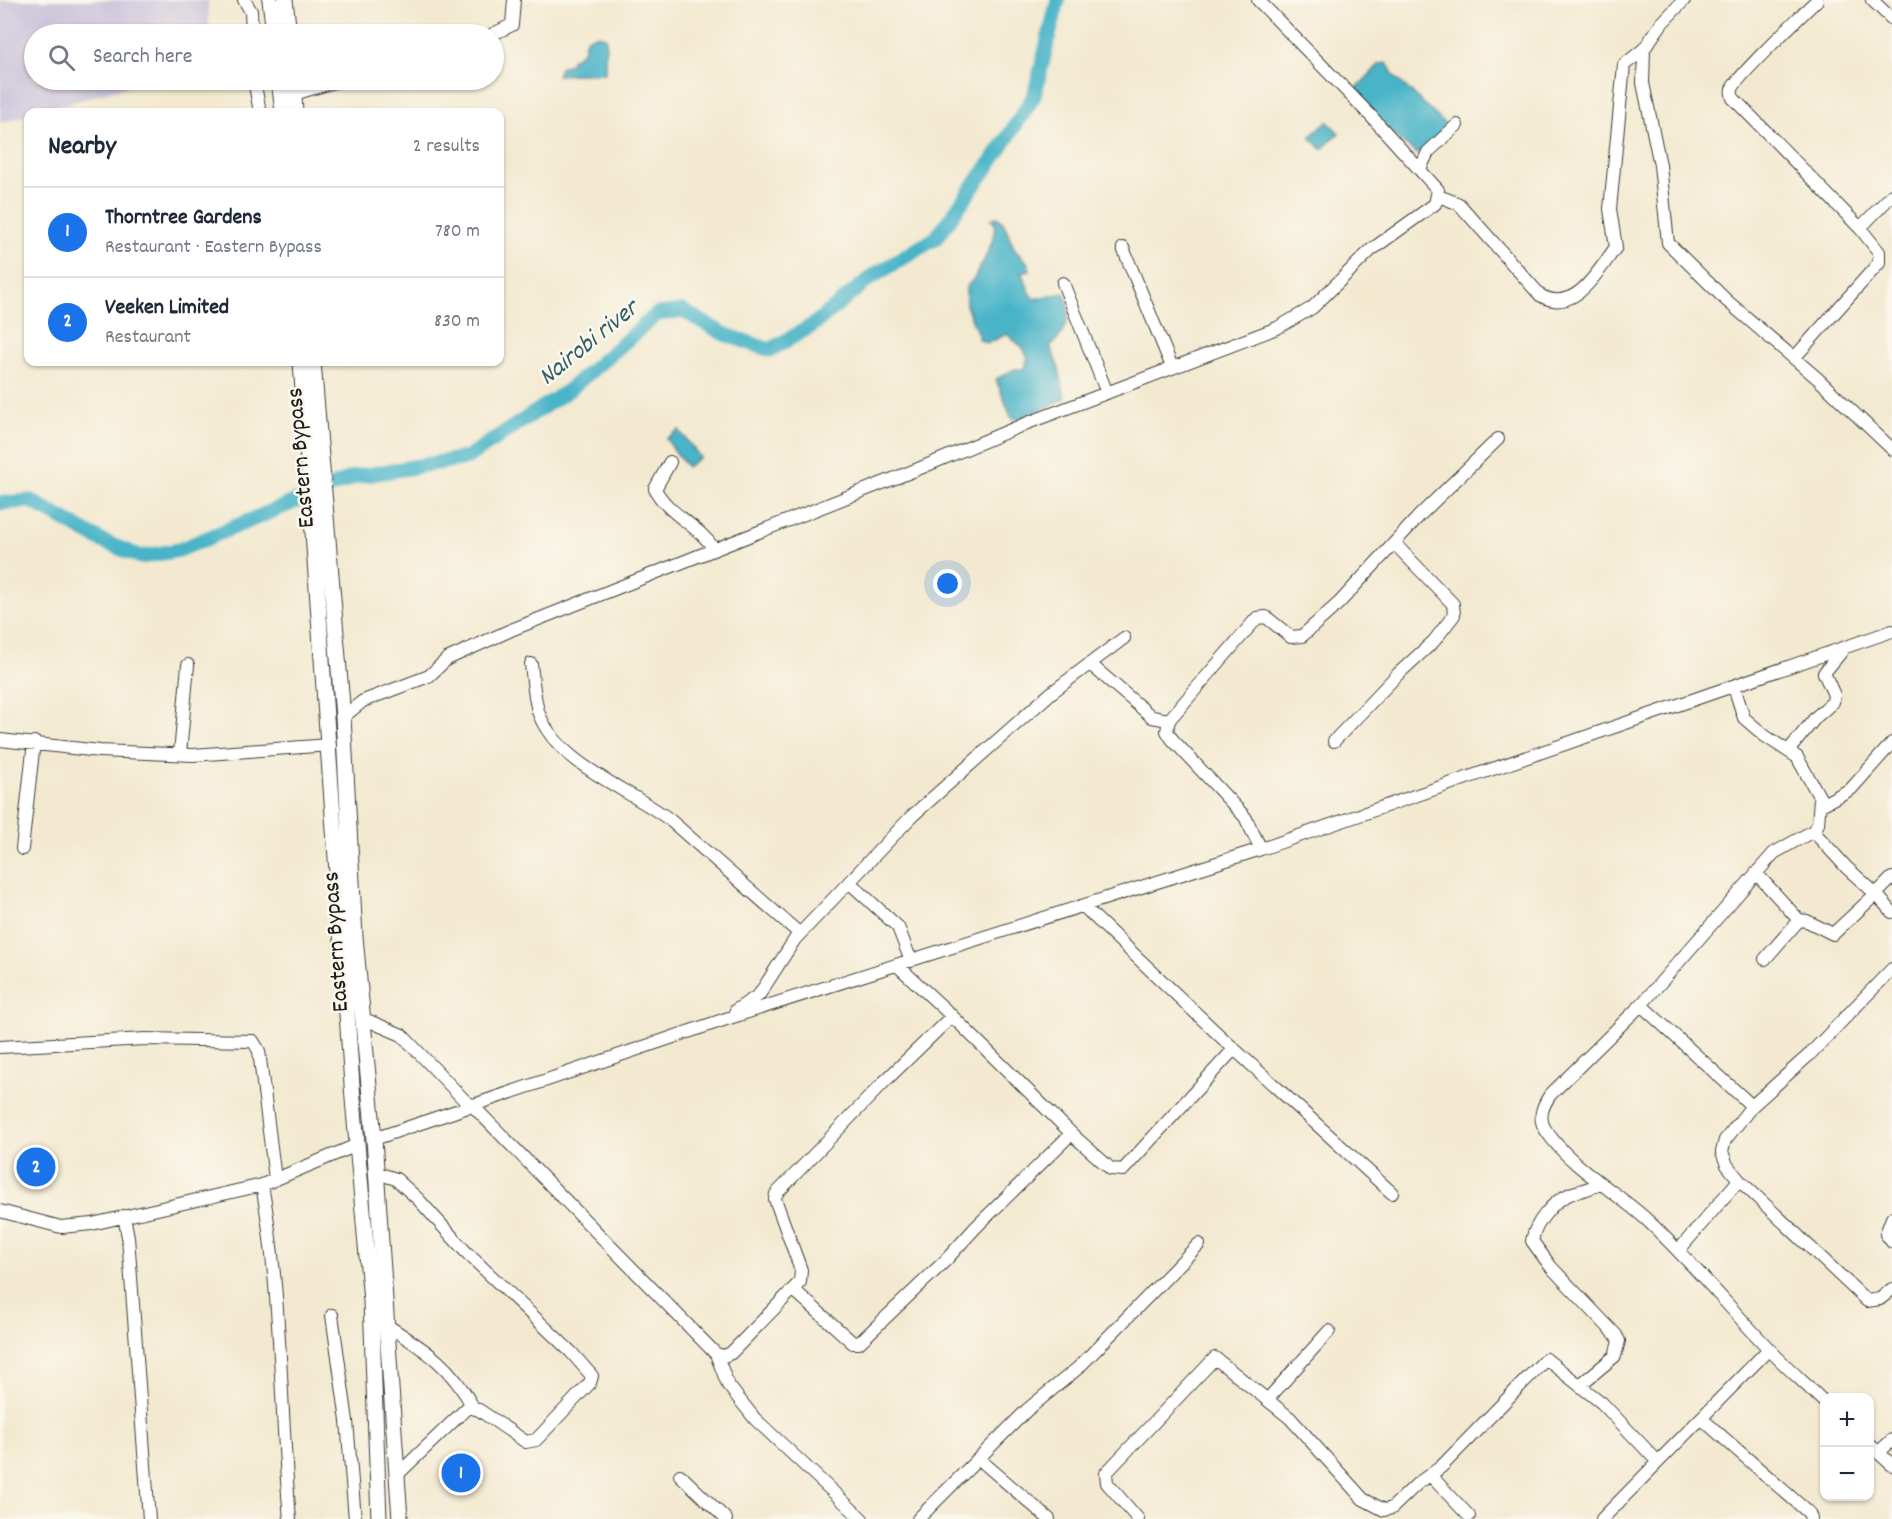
<!DOCTYPE html>
<html lang="en">
<head>
<meta charset="utf-8">
<style>
  :root { --surface:#fff; --page:#f6f6f7; --text:#1f2937; --muted:#747a83; --line:#e0e1e3; --accent:#1a73e8 }
  body { margin:0; font-family:Dekko,sans-serif; background:var(--page); color:var(--text) }
  .controls { position:absolute; right:18px; bottom:18px; display:grid; overflow:hidden; border-radius:12px; box-shadow:0 2px 4px #0004 }
  .controls button { width:54px; height:54px; display:grid; place-items:center; padding:0; border:0; border-bottom:2px solid var(--line); background:var(--surface); color:var(--text); font:30px sans-serif }
  .you { position:absolute; left:948px; top:584px; width:21px; height:21px; margin:-15px; border:4px solid #fff; border-radius:50%; background:#1a73e8; box-shadow:0 0 0 9px #1a73e833 }
  .badge { display:grid; place-items:center; width:39px; height:39px; border-radius:50%; background:var(--accent); color:#fff; font-size:20px; font-weight:700 }
  .pin { position:absolute; translate:-50% -50%; border:3px solid #fff; box-shadow:0 2px 6px #0006 }
  .list { margin:0; padding:0; list-style:none }
  h2 { display:flex; justify-content:space-between; align-items:center; height:78px; margin:0; padding:0 24px; font-size:26px }
  h2 small { font-size:20px; font-weight:400; color:var(--muted) }
  .list li { display:grid; grid-template-columns:39px 1fr auto; gap:18px; align-items:center; box-sizing:border-box; height:90px; padding:0 24px; border-top:2px solid var(--line) }
  .list b { display:block; font-size:22px; white-space:nowrap }
  .list p { margin:0; font-size:20px; white-space:nowrap; color:var(--muted) }
  .list em { font-size:20px; font-style:normal; color:var(--muted) }
  .icon { flex:none; width:33px; height:33px; fill:none; stroke:currentColor; stroke-width:2; stroke-linecap:round; stroke-linejoin:round }
  .map { position:relative; flex:none; width:1892px; height:1519px; overflow:hidden }
  .search { position:absolute; background:var(--surface); box-shadow:0 2px 4px #0004; left:24px; top:24px; width:480px; height:66px; display:flex; align-items:center; gap:15px; box-sizing:border-box; padding:0 21px; border-radius:33px; color:var(--muted); font-size:22px }
  .panel { position:absolute; background:var(--surface); box-shadow:0 2px 4px #0004; left:24px; top:108px; width:480px; height:258px; border-radius:12px }
  .map>svg:first-child { display:block }
</style>
</head>
<body>
<div class="map">
<svg width="1892" height="1519" viewBox="0 0 1892 1519">
  <rect width="100%" height="100%" fill="#fbf7ec"/>
  <filter id="ink" filterUnits="userSpaceOnUse"><feTurbulence type="fractalNoise" baseFrequency=".0167" numOctaves="2"/><feDisplacementMap in="SourceGraphic" scale="12" xChannelSelector="R" yChannelSelector="G"/><feConvolveMatrix kernelMatrix="1 2 1 2 8 2 1 2 1" color-interpolation-filters="sRGB"/></filter>
  <filter id="wash" filterUnits="userSpaceOnUse"><feTurbulence type="fractalNoise" baseFrequency=".008" numOctaves="4" result="noise"/><feDisplacementMap in="SourceGraphic" scale="24" xChannelSelector="R" yChannelSelector="G"/><feGaussianBlur stdDeviation="1.35" result="paint"/><feColorMatrix in="noise" values="0 0 0 0 0 0 0 0 0 0 0 0 0 0 0 0 0 1.4 0 .05"/><feComposite in="paint" operator="in"/></filter>
  <g filter="url(#wash)">
    <rect width="100%" height="100%" fill="#f3e9d0"/>
    <path fill="#c8bfd8" d="M0,0H208L209,34H34V80H149L0,123Z"/>
    <path fill="#4ab4c8" stroke="#336872" stroke-width="1.5" d="M596,35L606,37L605,73L557,75L560,68L571,63V60L583,52L586,39Z
      M1387,63L1395,77L1447,126L1417,154C1395,137 1368,116 1355,90L1380,64Z
      M1327,121L1339,133L1322,149L1310,137Z
      M997,217C1008,224 1009,241 1016,251C1021,259 1028,258 1030,270L1021,272L1033,299L1064,293C1074,311 1066,335 1050,346L1059,369L1065,399L1021,418L1012,419L996,379L1015,369H1024L1028,358L1023,348L1007,334L988,343L980,340L966,305V288C968,283 973,282 975,277C984,259 994,247 995,224L991,219Z
      M679,430L700,457L687,467L666,439Z"/>
    <g fill="none" stroke-linecap="round" stroke-linejoin="round">
      <path stroke="#4ab4c8" stroke-width="15" d="M0,503L31,501L102,541L141,557L179,550L354,477L466,458L569,390L657,314L683,311L724,334L770,350L813,325L873,276L936,238L999,151L1034,96L1058,0"/>
    </g>
  </g>
  <g filter="url(#ink)">
    <g fill="none" stroke-linecap="round" stroke-linejoin="round">
      <defs>
        <path id="minor" d="M244,0L251,11L252,34
          M1684,0L1662,23L1644,49L1643,83L1660,165L1668,243L1726,300L1817,378L1892,449
          M1872,0L1892,19
          M493,34L512,25L514,0
          M254,80L260,112
          M294,94L341,80
          M1420,169L1428,152L1457,125
          M1439,198H1444L1459,204L1540,295C1574,316 1599,270 1616,247L1610,209L1624,65L1644,49
          M1860,228L1892,195
          M1123,248L1172,367
          M1063,283L1107,393
          M1795,357L1879,263V252L1860,228L1733,98C1732,94 1731,93 1732,89C1738,75 1802,15 1817,0
          M670,462L655,489C668,515 699,525 714,549
          M531,664C533,680 534,699 539,714C559,765 628,788 670,820L800,934
          M1090,664L1152,717L1169,720
          M1734,687L1744,718L1765,736L1797,757L1820,798L1818,824L1813,831L1774,853L1641,1005L1752,1106
          M343,717L363,701L429,676L447,659L511,630L918,469L1025,424L1277,328L1312,308L1371,250L1435,204L1438,190L1370,115L1258,0
          M0,740L100,751L193,755L330,745
          M1334,741L1398,674L1434,641L1454,615L1453,604L1394,543
          M1789,750L1816,717L1833,702L1834,695L1824,673L1842,651
          M180,754L188,665
          M1821,805L1851,789L1892,743
          M22,849L34,742
          M1261,849L1245,817L1172,739L1167,731L1169,720L1257,618L1266,617L1291,637L1302,636L1339,603L1420,515L1498,439
          M1756,873L1799,920
          M1892,878L1876,894L1892,912
          M849,882L898,927L911,961
          M1083,906L1220,1036L1392,1193
          M1765,959L1799,920L1807,921L1833,934L1876,894L1847,868L1813,831
          M897,965L952,1016L1075,1137L1111,1169L1123,1170L1234,1049
          M1641,1005L1550,1095C1542,1107 1537,1119 1547,1132C1572,1168 1614,1190 1646,1219C1690,1260 1727,1305 1768,1348C1786,1367 1806,1384 1824,1402
          M736,1010L759,995L795,939L912,816L1051,693L1124,638
          M362,1018L402,1035L469,1105
          M0,1047L145,1039L253,1041L259,1051L275,1179
          M471,1104L716,1354L724,1356L731,1353L800,1282L801,1270L775,1199L776,1194L883,1083L952,1016
          M374,1139L726,1019L1261,849L1892,631
          M377,1173L396,1179L418,1199L466,1252L571,1352L592,1376L590,1383L536,1440L526,1442L479,1410L468,1407L397,1475
          M1739,1180L1867,1301L1880,1299L1892,1289
          M262,1185C282,1295 280,1408 290,1519
          M0,1211L61,1227L92,1224L262,1185L357,1145
          M124,1216L128,1237L149,1519
          M1892,1218L1886,1234L1892,1242
          M1679,1250L1739,1180L1727,1165L1722,1152L1725,1140L1752,1106L1809,1055L1892,969
          M794,1290L853,1343H859L945,1261L976,1227L1071,1134
          M332,1315L347,1421L355,1519
          M388,1326C427,1351 450,1365 473,1407
          M716,1354L728,1385L755,1419L862,1519
          M1580,1385L1615,1356L1619,1341L1616,1335L1551,1267L1532,1241C1535,1223 1553,1201 1570,1194C1581,1190 1591,1189 1601,1183
          M1268,1399L1329,1331
          M1701,1418L1809,1513L1811,1519
          M1870,1445L1892,1465
          M1878,1453L1892,1440
          M979,1459L1049,1519
          M680,1475L726,1519
          M1430,1475L1469,1516
          M918,1519L1027,1410L1078,1368L1199,1244
          M1138,1519L1107,1483L1106,1473L1215,1358L1290,1418L1363,1499L1384,1510L1392,1508L1417,1484L1441,1467L1546,1359L1602,1403L1658,1462
          M1602,1519L1769,1349"/>
        <path id="major" d="M270,0L274,34
          M285,0L289,34
          M279,80L283,112
          M293,80L295,112
          M301,362L353,1099L371,1301L379,1519
          M313,362L343,717L355,937L374,1139L400,1519"/>
      </defs>
      <use href="#minor" stroke="#3c3b37" stroke-width="14"/>
      <use href="#major" stroke="#3c3b37" stroke-width="17"/>
      <use href="#minor" stroke="#fff" stroke-width="12"/>
      <use href="#major" stroke="#fff" stroke-width="15"/>
    </g>
  </g>
  <g text-anchor="middle" stroke-width="5" stroke-linejoin="round" paint-order="stroke">
    <g font-size="24" fill="#1c1c1c" stroke="#fbf7ec">
      <text transform="translate(299 458) rotate(-95)" y="8">Eastern Bypass</text>
      <text transform="translate(334 942) rotate(-94)" y="8">Eastern Bypass</text>
    </g>
    <g font-size="26" font-style="italic" fill="#316069" stroke="#fbf7ec">
      <text transform="translate(587 341) rotate(-39)" y="9">Nairobi river</text>
    </g>
  </g>
</svg>
<div class="controls">
<button>+</button>
<button>−</button>
</div>
<div class="you"></div>
<div class="pin badge" style="left:461px;top:1473px">1</div>
<div class="pin badge" style="left:36px;top:1167px">2</div>
<div class="search"><svg class="icon" aria-label="search" viewBox="0 0 24 24"><circle cx="10" cy="10" r="6"/><path d="M15 15l6 6"/></svg>Search here</div>
<section class="panel">
<h2>Nearby<small>2 results</small></h2>
<ul class="list">
<li><span class="badge">1</span><div><b>Thorntree Gardens</b><p>Restaurant · Eastern Bypass</p></div><em>780 m</em></li>
<li><span class="badge">2</span><div><b>Veeken Limited</b><p>Restaurant</p></div><em>830 m</em></li>
</ul>
</section>
</div>
</body>
</html>
